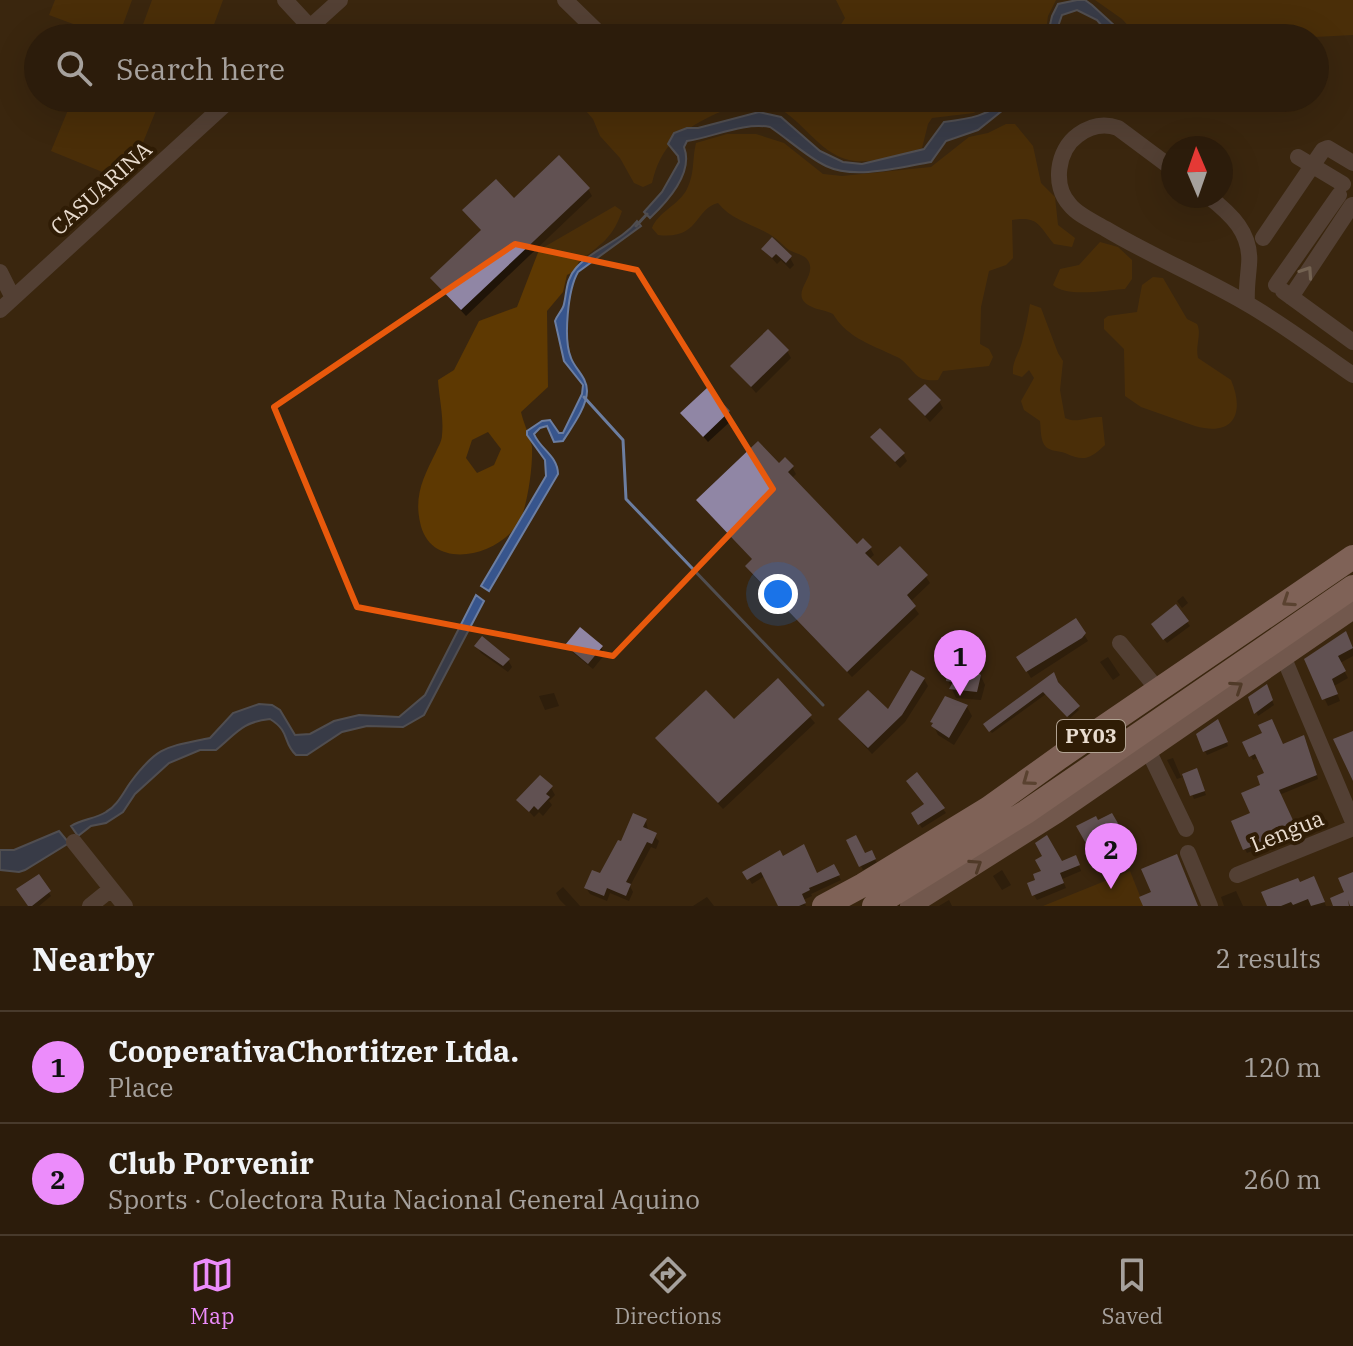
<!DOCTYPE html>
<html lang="en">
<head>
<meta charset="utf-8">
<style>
  :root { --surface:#2c1c0b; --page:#382919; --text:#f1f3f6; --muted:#a6a19d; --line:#483a2c; --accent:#ec8cfb }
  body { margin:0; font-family:"IBM Plex Serif",serif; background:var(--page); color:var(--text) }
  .compass { position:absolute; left:1161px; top:136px; width:72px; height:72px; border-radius:50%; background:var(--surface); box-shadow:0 8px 32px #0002; rotate:358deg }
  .you { position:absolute; left:778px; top:594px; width:28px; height:28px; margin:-20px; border:6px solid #fff; border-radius:50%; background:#1a73e8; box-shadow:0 0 0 12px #1a73e833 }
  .badge { display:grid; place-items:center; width:52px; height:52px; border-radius:50%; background:var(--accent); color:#111; font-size:26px; font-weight:700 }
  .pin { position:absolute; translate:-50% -66px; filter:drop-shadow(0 2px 4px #0008) }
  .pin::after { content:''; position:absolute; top:42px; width:28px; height:24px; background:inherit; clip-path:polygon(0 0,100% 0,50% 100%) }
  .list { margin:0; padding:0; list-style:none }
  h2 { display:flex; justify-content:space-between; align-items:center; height:104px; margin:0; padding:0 32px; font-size:34px }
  h2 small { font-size:26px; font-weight:400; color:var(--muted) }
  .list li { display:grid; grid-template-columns:52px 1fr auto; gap:24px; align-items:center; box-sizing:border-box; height:112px; padding:0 32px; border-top:2px solid var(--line) }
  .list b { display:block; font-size:30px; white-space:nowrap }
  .list p { margin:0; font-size:26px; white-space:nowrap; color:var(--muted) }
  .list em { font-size:26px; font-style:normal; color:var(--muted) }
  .icon { flex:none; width:44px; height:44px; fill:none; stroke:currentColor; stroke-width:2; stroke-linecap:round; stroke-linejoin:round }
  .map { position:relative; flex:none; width:1353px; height:906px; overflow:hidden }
  .search { position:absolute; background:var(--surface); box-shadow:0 8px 32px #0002; left:24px; right:24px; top:24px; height:88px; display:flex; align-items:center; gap:20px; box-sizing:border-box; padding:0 28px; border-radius:44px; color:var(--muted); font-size:30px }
  .sheet { height:328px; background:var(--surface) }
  nav { display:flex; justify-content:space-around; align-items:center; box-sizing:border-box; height:112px; border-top:2px solid var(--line); background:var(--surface); font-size:22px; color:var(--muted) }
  nav a { display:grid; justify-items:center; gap:4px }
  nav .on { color:var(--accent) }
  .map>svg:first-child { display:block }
</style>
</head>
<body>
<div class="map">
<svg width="1353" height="906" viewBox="0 0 1353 906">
  <rect width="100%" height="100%" fill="#3a260f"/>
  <path fill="#5e3902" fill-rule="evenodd" d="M55,0H132L118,38H111L49,15Z
    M152,0H223L209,38H138Z
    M836,0H1056L1048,16L1045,38H821L822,35L840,26L845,18Z
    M1095,0H1353V35L1314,37L1285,31L1257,36L1140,38L1122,19Z
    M73,98H161L127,182L51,151Z
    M578,98H993L991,104L983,108V105L974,113L932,118L928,124L922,148C903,155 869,165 849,160C817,153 800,114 769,104C747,95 691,123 674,140C662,152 656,166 652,183L643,187L634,183L620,158L600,136L593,119L580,104Z
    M1006,124H1015L1033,146L1041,183L1055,197L1058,225L1075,238L1072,247L1054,244C1038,225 1039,216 1012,220L1013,258L1006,265L989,271L981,307L980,344L989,349L993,357L989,366L943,371L938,380C915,382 916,372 902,360C897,356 889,354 884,351C864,342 845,334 833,314C826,310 817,310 810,306C786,293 822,275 806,258C801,254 794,253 789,250C784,247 780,241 775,238C757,225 732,221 718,203C694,209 700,240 658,235L652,228C658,212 679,205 687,189C695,173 692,159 696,143L727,134H756L784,143L823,174L842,176L931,167L969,137L988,133Z
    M615,206L622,211C612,240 600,244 578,263L577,270L567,275L563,292L547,311L548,387L521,412C523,422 531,439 532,447C533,464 528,504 520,520C502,556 430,574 420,522C414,495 424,476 436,452C438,447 442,441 442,435C444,418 439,397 438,380L454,370L479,321L517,307L539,250ZM488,432L501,449L494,465L477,473L466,458L472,440Z
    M1100,242L1118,247L1132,260V279L1125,289C1106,290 1067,298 1053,285L1060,269L1079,265Z
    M1153,277L1163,278L1187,319L1197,324C1202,334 1195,345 1198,358L1231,380C1245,413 1234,437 1195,426L1141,407L1125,396L1124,349L1104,329V319L1108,316L1137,312L1142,285Z
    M1030,304L1041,308L1058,353L1063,361L1060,390L1065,418C1077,424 1088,416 1102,417L1105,445C1090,459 1084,462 1065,453C1059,451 1050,451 1046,447C1040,441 1041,428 1040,421L1024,410L1021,401L1034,378L1029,370L1022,377L1013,374C1012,361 1019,354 1022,342C1025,330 1028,317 1030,304Z
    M1130,871L1144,906H1043Z"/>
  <path fill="#37558d" stroke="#6c7ea1" stroke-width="2" d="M1077,0H1085L1092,5L1128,38H1112L1097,20L1077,10L1062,15L1054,38H1047L1052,16L1058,4Z
    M1007,98H1018L978,130L946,141L931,162C901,167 855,180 826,166C807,157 788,139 770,127C743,122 714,137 687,141L684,147C694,173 667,202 650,218L644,212L662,192L679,162L678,156L668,144L674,133L687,128H698L759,112L781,117L820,151L843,162L862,164L924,149L944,122C968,119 990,116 1007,98Z
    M637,221L641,226L578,272C568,289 563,339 571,358C575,369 587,377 587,391C587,407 571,428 563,441L554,442L547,426L540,428L534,434C540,449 558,456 558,474L489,591L481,586L546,476L545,460L527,435V431L542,421L550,420L559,433H563L582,394L583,385L564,361L555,321C557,315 563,310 564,304C567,291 566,279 576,268C593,248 621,242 637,221Z
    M476,595L484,601L424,715L403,727L367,726L342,732L307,755H296C282,742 291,732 270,719C241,722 236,734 216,750H200L169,763L135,794L123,812L106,823L91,826L78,836L71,826C82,819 95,819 106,812C117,806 123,793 130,783C158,745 167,747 210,738L233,713L259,704L272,705L280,710L295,735L310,734L334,721L359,715L399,717L425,695Z
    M59,831L69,843L25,870L19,872L0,870V850H14Z"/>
  <path fill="#0007" d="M269,28L280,32L282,38H265Z
    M588,189L592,196L466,316L437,285L433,278L482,231L465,211Z
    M764,249L790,258L794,265L790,269L781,260L777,264Z
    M787,351L791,358L756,393L733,366Z
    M708,390L733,419L708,442L683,413Z
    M910,400L939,401L943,408L930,422Z
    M873,437L903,454L907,461L900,468Z
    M779,466L792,467L796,474L791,479L857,547L870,548L874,555L869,559L878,569L926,577L930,583L910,602L919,614L852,677L751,573L747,567L754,561L698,501Z
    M1183,596L1188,603L1182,608L1177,601Z
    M1075,620L1088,641L1031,678L1019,658Z
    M1187,622L1190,626L1167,643L1156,629Z
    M1346,634L1353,647V656L1340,663L1348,678L1334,686L1340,701L1328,706L1306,660Z
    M568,645L601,648L605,654L593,669L572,652Z
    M477,646L508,660L512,667L508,672L481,653Z
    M1108,657L1120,675L1113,680L1100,662Z
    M977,668L985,685L981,700L956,698L948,680Z
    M1053,675L1079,710L1070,718L1046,694L992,733L985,725Z
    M924,679L928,686L905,722L872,754L840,719L888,713Z
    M778,681L815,723L723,809L658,738L734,722Z
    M1268,691L1274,705L1258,716L1250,698Z
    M554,693L559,706L545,710L539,696Z
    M967,707L972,716L954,745L938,735L932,722Z
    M1220,725L1228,746L1207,755L1205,751Z
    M1306,741L1318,779L1279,795L1298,836L1286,841L1284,838L1247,853L1245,849L1252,815L1266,774L1259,757L1253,760L1245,743L1282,746Z
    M1173,758L1181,777L1196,771L1206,795L1194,799L1185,776L1177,779L1167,760Z
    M917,774L946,813L922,828L913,814L926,805Z
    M551,788L555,795L549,801L552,805L543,816L539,812L534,817L519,800Z
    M1112,815L1119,830L1115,832L1119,840L1113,843L1112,840L1092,850L1079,827L1097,823Z
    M646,821L648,830L659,841L656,849L651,847L630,886L633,892L629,901L610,893L607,901L590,894L586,888L601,876L622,844Z
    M849,841L864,856L871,852L877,863L863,870Z
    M783,859L817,875L833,866L841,880L811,894L812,896L803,900L806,906H780L765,876L752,884L745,872Z
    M1078,863L1081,871L1062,879L1066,888L1037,900L1034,895L1061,864Z
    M1002,870L1011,885L1002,890L993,876Z
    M38,876L51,896L39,906H30Z
    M1316,882L1326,906H1269L1300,884Z
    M563,887L580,906H566L560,900L556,893Z
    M1236,891L1243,906H1224L1221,897Z
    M707,897L714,906H693Z
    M949,900L952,906H939Z"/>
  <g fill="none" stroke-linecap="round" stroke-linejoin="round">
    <path stroke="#6c7ea1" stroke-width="3" d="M636,226L647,214
      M584,397L623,440L626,499L823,705"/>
  </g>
  <path fill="#9086a5" d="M559,155L590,188L461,310L430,278L481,230L462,210L496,179L514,198Z
    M772,237L792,256L786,263L776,254L772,258L761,249Z
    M768,329L789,350L751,387L730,366Z
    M925,384L941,400L925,416L908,399Z
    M708,387L730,411L703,437L680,413Z
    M880,428L905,453L895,462L870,437Z
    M758,441L779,463L785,457L794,466L788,472L857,544L863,538L872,547L865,553L878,566L900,546L928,575L907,595L916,606L847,672L745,566L752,559L696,500Z
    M1176,604L1189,621L1163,640L1151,624Z
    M1076,618L1086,633L1082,638L1026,672L1016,657Z
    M580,627L603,646L588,664L565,645Z
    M1346,631L1353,648L1338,656L1346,671L1332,679L1338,694L1322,700L1304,659Z
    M482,636L510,659L503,666L474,646Z
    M955,661L979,666L977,672L981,675L977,692L949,689L953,682L946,681L948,667H954Z
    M911,670L925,678L923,681L902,715L868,748L838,719L868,690L888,709Z
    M1054,672L1058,682L1080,706L1067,717L1043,692L989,732L983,724Z
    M778,678L812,715L718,803L655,738L706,690L734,719Z
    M1267,684L1273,700L1254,714L1248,697Z
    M945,696L968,705L949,738L931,726L933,723L930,722Z
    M1218,719L1228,742L1203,752L1196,734Z
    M1272,719L1283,744L1304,735L1317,775L1279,790L1298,831L1282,838L1281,835L1243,850L1231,821L1250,813L1241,793L1260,785L1257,776L1264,773L1255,754L1249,757L1242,742L1262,733L1258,725Z
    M1353,731V781L1333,739Z
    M1197,768L1205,791L1190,796L1182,774Z
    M917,772L945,808L918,825L911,813L924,804L906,781Z
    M540,775L553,786L546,794L550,797L538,810L534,806L529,812L516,800Z
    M633,813L647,819L643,827L657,833L652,844L647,842L626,882L631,884L626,896L607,888L604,896L584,888L592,870L600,873L618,840L621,841Z
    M1112,813L1119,825L1114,827L1118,835L1109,840L1108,837L1088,847L1076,826L1096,816L1098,820Z
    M856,835L865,853L872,850L876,859L859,867L846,840Z
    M1047,835L1062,861L1076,855L1080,865L1060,873L1064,883L1032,896L1027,883L1035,880L1033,874L1041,871L1035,860L1042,856L1035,843Z
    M804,844L817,873L834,864L840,875L809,888L810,890L802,894L806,903L799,906H778L761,872L747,880L742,872L780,850L783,856Z
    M1177,854L1198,906H1143L1139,897L1151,892L1141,869Z
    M1353,872V906H1350L1348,900L1349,906H1333L1330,898L1344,892L1338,878Z
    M39,874L51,891L32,906H28L16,889Z
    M1314,876L1325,902L1311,906L1308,899L1293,905L1291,902L1281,906H1267L1261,892L1298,878L1300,882Z"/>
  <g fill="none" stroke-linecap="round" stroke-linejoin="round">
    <path stroke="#716162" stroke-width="16" d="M285,0L310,27
      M565,0L604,38
      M298,38L340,0
      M1298,157L1343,184
      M1173,169L1118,128C1104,123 1090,126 1078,135C1057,150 1052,186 1070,205C1078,215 1094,222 1106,229C1151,256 1200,276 1246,303C1283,324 1318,351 1353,375
      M1208,196C1231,214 1252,233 1249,265C1248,278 1246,289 1247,303
      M1263,238L1323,150L1328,148L1353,163
      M0,272L13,298
      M1276,285L1339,195
      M1283,291L1353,342
      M1291,297L1352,205
      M0,310L232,98
      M1120,643L1158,690
      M1283,656L1353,822
      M1148,750L1186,829
      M74,842L125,906
      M1188,853L1210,906
      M1237,875L1353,828
      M90,906L111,889"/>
    <path stroke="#b69699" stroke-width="20" d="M910,906L1057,813L1353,609"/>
    <path stroke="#d2abaf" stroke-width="24" d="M824,906L863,885L989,808L1060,757L1353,557
      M874,906L1026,812L1353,587"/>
  </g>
  <defs><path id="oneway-chevron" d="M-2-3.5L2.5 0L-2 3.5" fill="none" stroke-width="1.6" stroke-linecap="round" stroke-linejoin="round" transform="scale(2)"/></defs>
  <use stroke="#b9aba3" href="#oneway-chevron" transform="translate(1307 272) rotate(-56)"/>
  <g stroke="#80645a">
    <use href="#oneway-chevron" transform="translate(1288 601) rotate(146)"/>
    <use href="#oneway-chevron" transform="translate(1028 780) rotate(144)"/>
  </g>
  <g stroke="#6c5348">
    <use href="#oneway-chevron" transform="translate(1237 687) rotate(-34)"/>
    <use href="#oneway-chevron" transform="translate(976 865) rotate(-33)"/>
  </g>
  <path d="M0 0H1353V906H0ZM515,244L637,270L773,489L613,656L357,607L274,407Z" fill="#3a260f" fill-opacity=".55" fill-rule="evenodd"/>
  <path fill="none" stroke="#e8590c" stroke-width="6" stroke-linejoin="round" d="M515,244L637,270L773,489L613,656L357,607L274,407Z"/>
  <g text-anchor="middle" stroke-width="8" stroke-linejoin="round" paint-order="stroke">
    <rect fill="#2f1c05" stroke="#b1a292" stroke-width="2" x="1057" y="720" width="68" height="32" rx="6"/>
    <g font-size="20" font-weight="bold" fill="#e9dccf">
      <text x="1091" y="743">PY03</text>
    </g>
    <g font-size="22" fill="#e9dccf" stroke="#2f1c05">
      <text transform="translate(101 188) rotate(-42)" y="8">CASUARINA</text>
      <text transform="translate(1287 831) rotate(-22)" y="8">Lengua</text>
    </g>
  </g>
</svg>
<svg class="compass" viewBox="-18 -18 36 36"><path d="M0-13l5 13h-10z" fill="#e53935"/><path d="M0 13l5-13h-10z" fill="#a6a19d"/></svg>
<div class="you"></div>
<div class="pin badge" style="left:960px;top:696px">1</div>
<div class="pin badge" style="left:1111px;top:889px">2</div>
<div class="search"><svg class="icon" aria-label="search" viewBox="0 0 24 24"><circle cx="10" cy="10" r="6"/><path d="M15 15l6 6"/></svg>Search here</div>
</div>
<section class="sheet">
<h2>Nearby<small>2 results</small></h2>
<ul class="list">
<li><span class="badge">1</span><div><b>CooperativaChortitzer Ltda.</b><p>Place</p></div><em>120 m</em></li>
<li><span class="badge">2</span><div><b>Club Porvenir</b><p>Sports · Colectora Ruta Nacional General Aquino</p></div><em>260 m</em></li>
</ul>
</section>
<nav>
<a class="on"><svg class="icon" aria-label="map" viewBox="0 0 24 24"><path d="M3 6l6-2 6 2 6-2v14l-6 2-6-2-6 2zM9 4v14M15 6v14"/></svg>Map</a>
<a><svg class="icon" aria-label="directions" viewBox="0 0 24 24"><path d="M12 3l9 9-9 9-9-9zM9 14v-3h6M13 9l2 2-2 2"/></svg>Directions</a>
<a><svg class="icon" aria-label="saved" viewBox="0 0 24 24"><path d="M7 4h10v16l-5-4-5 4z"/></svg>Saved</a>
</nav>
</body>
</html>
